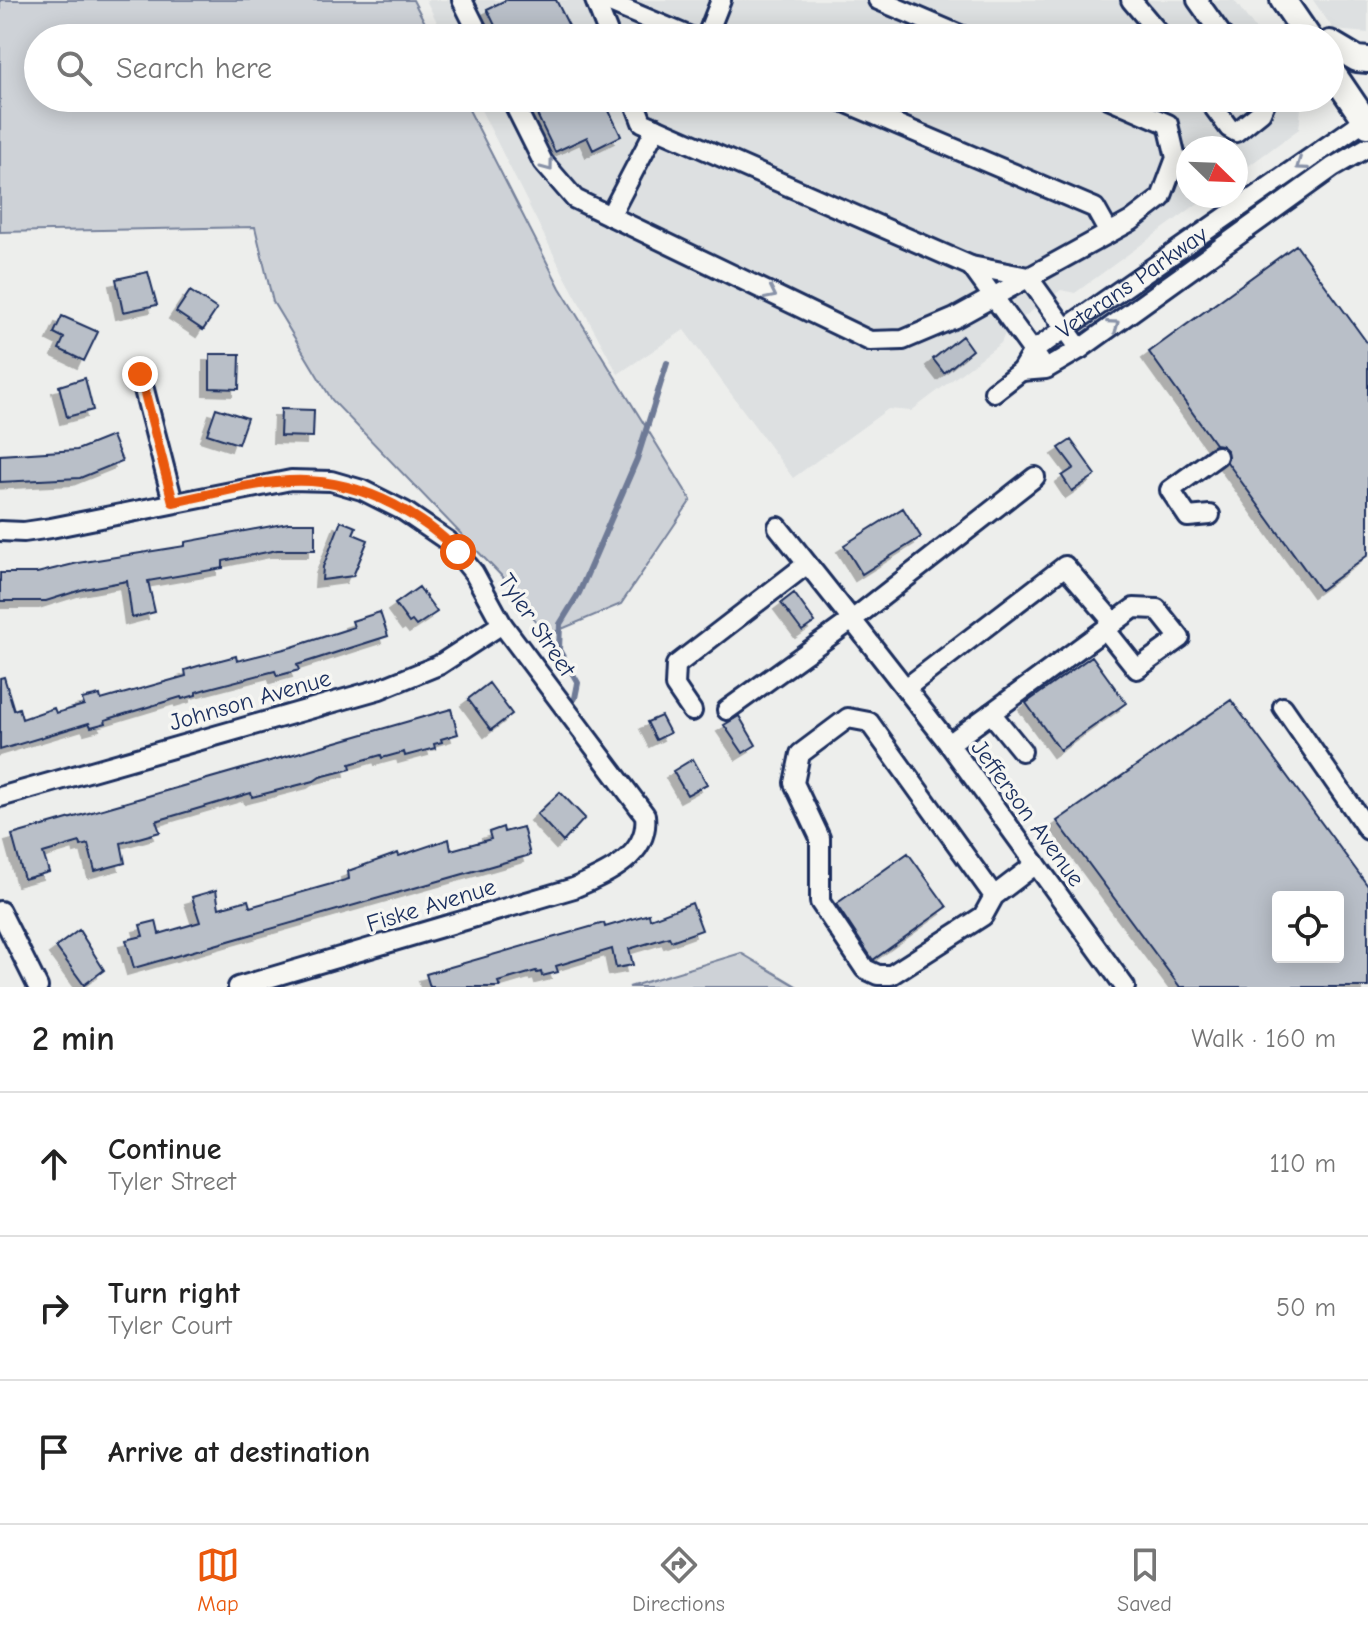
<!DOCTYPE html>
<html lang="en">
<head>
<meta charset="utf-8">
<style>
  :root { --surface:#fff; --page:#f2f2f2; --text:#222; --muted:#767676; --line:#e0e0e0; --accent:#ea580c }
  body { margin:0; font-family:"Comic Neue",sans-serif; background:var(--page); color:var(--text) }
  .controls { position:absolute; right:24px; bottom:24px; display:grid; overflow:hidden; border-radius:8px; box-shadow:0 4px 20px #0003 }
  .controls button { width:72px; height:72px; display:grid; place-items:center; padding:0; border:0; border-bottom:2px solid var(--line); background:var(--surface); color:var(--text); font:40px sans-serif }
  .compass { position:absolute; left:1176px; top:136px; width:72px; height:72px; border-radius:50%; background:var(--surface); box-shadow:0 4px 20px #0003; rotate:113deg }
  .stop { position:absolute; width:24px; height:24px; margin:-18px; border:6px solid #ea580c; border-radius:50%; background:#fff }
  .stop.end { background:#ea580c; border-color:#fff; box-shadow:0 2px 8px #0008 }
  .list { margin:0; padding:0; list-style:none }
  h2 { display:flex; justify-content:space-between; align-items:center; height:104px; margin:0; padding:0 32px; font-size:34px }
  h2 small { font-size:26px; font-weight:400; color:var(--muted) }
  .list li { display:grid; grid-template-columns:52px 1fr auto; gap:24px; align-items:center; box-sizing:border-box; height:144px; padding:0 32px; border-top:2px solid var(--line) }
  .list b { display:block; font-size:30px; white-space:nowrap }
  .list p { margin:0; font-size:26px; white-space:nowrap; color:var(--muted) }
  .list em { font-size:26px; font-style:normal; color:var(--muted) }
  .icon { flex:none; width:44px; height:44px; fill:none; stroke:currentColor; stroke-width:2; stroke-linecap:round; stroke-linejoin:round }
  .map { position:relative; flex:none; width:1368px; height:987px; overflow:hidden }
  .search { position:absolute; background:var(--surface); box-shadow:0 4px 20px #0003; left:24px; right:24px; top:24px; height:88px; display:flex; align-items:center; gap:20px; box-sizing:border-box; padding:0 28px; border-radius:44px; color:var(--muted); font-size:30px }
  .sheet { height:536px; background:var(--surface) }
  nav { display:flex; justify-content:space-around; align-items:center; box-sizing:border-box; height:112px; border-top:2px solid var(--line); background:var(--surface); font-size:22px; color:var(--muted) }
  nav a { display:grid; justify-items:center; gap:4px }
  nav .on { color:var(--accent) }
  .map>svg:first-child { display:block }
</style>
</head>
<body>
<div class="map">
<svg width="1368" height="987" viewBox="0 0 1368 987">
  <defs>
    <filter id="shadow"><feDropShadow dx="-7" dy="7" stdDeviation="0" flood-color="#0004"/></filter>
  </defs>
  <rect width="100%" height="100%" fill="#edeeec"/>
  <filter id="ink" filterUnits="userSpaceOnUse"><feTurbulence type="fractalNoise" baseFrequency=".0125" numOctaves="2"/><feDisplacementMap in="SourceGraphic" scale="16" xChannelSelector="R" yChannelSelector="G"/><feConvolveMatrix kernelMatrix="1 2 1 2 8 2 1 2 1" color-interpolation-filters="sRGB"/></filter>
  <g filter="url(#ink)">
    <path fill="#dde0e1" d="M426,0H1234L1262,38H445Z
      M1313,0H1368V33L1334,30Z
      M475,98H1302L1299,129L1236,175V148H1188V196H1208L1075,293L1061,290L1007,329L1001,343L911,411L888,409L793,478L684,330L618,374L563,273Z"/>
    <path fill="#ced2d7" stroke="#74809a" stroke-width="2" d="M0,0H413L433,38H38V98H463L560,288L691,500L621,604L545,636L515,590L332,400L273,302L255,227L0,232Z
      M741,953L798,987H629Z"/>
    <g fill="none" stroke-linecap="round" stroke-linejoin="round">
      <path stroke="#6e7a96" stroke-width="6" d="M575,698L578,683L559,650L560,624L579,593L637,459L667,363"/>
    </g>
    <path fill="#b9bfc8" stroke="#1b2f5e" stroke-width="2" fill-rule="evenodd" filter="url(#shadow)" d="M506,0H556L575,38H501L487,9Z
      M529,98H603L621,136L593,150L587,137L555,152Z
      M1296,245L1368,344V555L1320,590L1227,462V450L1221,445L1215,444L1149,352Z
      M148,272L157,305L123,312L116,279Z
      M190,291L217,309L203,330L176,312Z
      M62,316L98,332L84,361L59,349L64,338L54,333Z
      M962,336L972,350L944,373L933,359Z
      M210,354H240L239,389L210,388Z
      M85,378L93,410L67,417L59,386Z
      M216,408L247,418L238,444L207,434Z
      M281,409L314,410L313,437L280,436Z
      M112,436L122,461L80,478L0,482V455L77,450Z
      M1071,440L1096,475L1072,491L1062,476L1074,468L1059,448Z
      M903,508L921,537L862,574L844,545Z
      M341,521L356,527L353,534L368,540L353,576L322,580L323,567Z
      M288,523H315V550H277L223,561V568L148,581L155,612L132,618L127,581L84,589L46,601H0V573H37L78,563L185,546V542Z
      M419,587L437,612L416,626L412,621L409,623L395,604Z
      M794,593L815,622L802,631L781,603Z
      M380,612L388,636L297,665L299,670L277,676L275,671L206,689L196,692V695L182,699L181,697L105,720L106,723L91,727L89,723L0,750V678L4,677L14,710L19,708L22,719L54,708L56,713L84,705L82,699L100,695L101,700L186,676L185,670L198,666L236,656L237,661L292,647L354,627L352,621Z
      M1092,656L1126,703L1060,750L1026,703Z
      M489,683L512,714L491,730L468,699Z
      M1231,700L1368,886V987H1180L1057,821ZM1278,897H1338V957H1278Z
      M451,709L458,734L441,739L442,742L434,744L435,748L405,756L404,752L382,758L381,755L350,764L351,769L320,777L314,781L252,797L251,793L156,821L160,832L121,843L125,863L95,871L88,844L81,846L80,842L43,853L49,872L24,879L12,835Z
      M661,716L670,733L656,740L647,722Z
      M739,716L756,745L743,753L724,725Z
      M693,759L707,784L687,795L673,771Z
      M560,792L585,818L563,842L537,814Z
      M503,827L504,832L523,827L530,855L134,968L126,940L143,936L140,925L156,921L159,934L200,922L192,897L216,890L219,908L248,900L250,907L349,879L348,871L398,853L399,856L449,839L451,850L491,839L489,832Z
      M908,853L947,907L873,960L836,904Z
      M692,903L702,930L671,941L669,937L629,949L633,965L616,968L612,949L556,966L558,972L542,976L541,972L537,973L536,971L498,982L500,987H430L426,974L604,923L605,927L649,914L650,919Z
      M79,930L104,970L84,985L56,947Z"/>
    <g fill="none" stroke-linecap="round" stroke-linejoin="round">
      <defs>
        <g id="minor">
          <path d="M462,0L481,38"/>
          <path d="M595,0L610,38"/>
          <path d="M603,0L693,38"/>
          <path d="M878,0L967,38"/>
          <path d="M1131,0L1163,38"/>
          <path d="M1197,0L1224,38"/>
          <path d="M706,38L721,0"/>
          <path d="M511,98L543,162L575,199L870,341L903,340L955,318L1131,221L1161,198L1176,158L1168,124L1108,98"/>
          <path d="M633,98L642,122L971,266L1028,277L1080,349"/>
          <path d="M835,98L1095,208L1109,233"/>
          <path d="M1207,98L1229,128L1236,132L1261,112L1267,98"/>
          <path d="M610,216L656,128"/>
          <path d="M971,266L1040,361"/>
          <path d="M1021,371L1046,369L1080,349L1333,167L1368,147"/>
          <path d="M140,374L173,502"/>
          <path id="s1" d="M994,392L1021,371L1033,351L1365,120"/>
          <path d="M1035,477L852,620L949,744L1125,987"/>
          <path d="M1210,515L1188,517L1170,490L1217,456"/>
          <path d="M0,531L24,532L51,528L291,480L331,481L362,490L404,511L448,541L474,573L502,624L645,815C650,856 606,874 574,888L238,987"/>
          <path d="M906,688L1065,566L1114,623"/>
          <path d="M1283,707L1368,830"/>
          <path d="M727,710L852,620L778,527"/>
          <path d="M692,711L675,686L676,665L807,564"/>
          <path d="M991,713L1022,751"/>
          <path d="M949,744L1134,608L1157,609L1180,638L1137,669L1105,629"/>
          <path d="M0,797L380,689L439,665L502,624"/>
          <path d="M994,896L869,722L848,718L800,754L794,783L820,838V902L865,969L878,975H891L983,916L994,896L1036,864"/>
          <path d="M0,911L38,987"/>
        </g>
        <path id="major" d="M1283,0L1309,38
          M1330,43L1357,59L1368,60
          M1330,69L1368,125"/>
      </defs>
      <use href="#minor" stroke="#1b2f5e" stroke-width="24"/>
      <use href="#major" stroke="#1b2f5e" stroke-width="30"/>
      <use href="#minor" stroke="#f6f6f2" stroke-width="18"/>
      <use href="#major" stroke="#f6f6f2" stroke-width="24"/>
    </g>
    <defs><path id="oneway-chevron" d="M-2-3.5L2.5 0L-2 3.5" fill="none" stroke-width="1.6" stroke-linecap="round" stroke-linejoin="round" transform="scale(2)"/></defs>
    <g stroke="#8892a8">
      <use href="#oneway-chevron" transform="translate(1301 165) rotate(145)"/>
      <use href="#oneway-chevron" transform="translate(548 166) rotate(53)"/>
      <use href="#oneway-chevron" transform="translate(771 294) rotate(26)"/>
      <use href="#oneway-chevron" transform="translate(1114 325) rotate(-36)"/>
    </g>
  </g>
  <g fill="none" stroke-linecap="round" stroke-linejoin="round" filter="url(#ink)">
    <path stroke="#ea580c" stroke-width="10" d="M140,374L173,502C258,485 311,463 394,505C417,517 440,533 458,552"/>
  </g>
  <g text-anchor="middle" stroke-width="7" stroke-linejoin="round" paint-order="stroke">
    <g font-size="24" fill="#1b2f5e" stroke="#f6f6f2">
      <text dy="8" stroke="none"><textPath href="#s1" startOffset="178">Veterans Parkway</textPath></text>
      <text transform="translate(537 625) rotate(56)" y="8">Tyler Street</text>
      <text transform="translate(250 700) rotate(-16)" y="8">Johnson Avenue</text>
      <text transform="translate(1028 813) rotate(54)" y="8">Jefferson Avenue</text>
      <text transform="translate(431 905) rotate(-17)" y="8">Fiske Avenue</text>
    </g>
  </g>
</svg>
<div class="controls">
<button><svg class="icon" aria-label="locate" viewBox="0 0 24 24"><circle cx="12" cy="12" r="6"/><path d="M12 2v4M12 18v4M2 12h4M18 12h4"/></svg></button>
</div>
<svg class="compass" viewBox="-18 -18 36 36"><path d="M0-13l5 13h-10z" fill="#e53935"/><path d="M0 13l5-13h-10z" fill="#767676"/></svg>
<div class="stop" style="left:458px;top:552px"></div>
<div class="stop end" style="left:140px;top:374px"></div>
<div class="search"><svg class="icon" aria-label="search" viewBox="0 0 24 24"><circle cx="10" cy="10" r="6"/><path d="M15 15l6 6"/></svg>Search here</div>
</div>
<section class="sheet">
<h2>2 min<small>Walk · 160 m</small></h2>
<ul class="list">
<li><svg class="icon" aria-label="ahead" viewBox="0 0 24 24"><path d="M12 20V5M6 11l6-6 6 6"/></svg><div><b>Continue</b><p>Tyler Street</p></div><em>110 m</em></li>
<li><svg class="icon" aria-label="right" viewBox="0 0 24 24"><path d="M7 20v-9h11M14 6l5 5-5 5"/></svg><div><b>Turn right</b><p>Tyler Court</p></div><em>50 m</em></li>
<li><svg class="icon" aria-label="arrive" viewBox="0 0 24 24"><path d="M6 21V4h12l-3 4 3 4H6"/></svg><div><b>Arrive at destination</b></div></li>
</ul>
</section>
<nav>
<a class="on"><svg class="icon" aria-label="map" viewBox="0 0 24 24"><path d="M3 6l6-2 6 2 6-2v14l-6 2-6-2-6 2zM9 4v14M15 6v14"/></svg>Map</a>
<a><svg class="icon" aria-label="directions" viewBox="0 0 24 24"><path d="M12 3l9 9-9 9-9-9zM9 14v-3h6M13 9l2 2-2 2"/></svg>Directions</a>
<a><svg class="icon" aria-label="saved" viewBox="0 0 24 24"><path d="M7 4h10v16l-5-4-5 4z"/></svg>Saved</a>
</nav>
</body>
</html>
